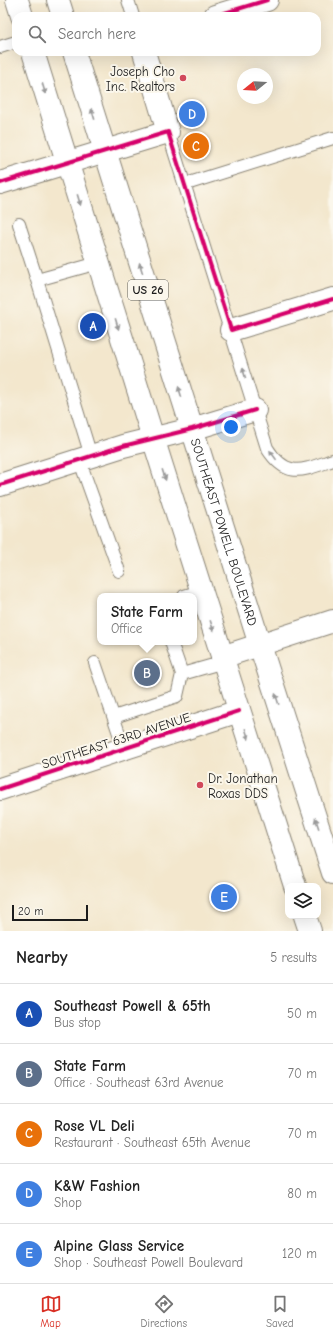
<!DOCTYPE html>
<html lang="en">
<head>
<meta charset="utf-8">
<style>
  :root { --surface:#fff; --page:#f6f6f6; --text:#222; --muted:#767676; --line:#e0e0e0; --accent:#d93025 }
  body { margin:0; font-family:"Comic Neue",sans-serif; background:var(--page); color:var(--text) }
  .controls { position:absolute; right:12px; bottom:12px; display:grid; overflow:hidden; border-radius:8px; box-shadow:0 4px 16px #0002 }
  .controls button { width:36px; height:36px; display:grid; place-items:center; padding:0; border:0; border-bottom:1px solid var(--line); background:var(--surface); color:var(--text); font:20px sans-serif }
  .compass { position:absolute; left:237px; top:68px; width:36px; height:36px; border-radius:50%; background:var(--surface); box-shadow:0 4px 16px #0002; rotate:252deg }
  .scale { position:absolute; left:12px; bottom:10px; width:76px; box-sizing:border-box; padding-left:4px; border:2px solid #1c1c1c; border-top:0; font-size:11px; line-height:14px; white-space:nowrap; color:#1c1c1c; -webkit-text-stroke:3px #fbf7ec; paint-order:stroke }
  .you { position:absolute; left:231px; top:427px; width:14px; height:14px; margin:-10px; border:3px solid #fff; border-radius:50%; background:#1a73e8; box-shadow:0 0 0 6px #1a73e833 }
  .badge { display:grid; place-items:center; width:26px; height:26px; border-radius:50%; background:var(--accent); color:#fff; font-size:13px; font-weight:700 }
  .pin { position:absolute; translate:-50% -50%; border:2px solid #fff; box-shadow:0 1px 4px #0006 }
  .popup { position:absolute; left:97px; top:593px; width:100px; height:52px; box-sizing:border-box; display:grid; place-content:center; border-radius:8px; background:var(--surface); filter:drop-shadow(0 1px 3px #0005); font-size:13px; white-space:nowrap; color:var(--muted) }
  .popup b { font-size:15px; color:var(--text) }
  .popup::after { content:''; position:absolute; left:50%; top:100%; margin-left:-8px; border:8px solid transparent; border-top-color:var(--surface) }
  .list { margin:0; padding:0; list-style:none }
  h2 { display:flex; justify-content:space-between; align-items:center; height:52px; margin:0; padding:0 16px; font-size:17px }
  h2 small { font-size:13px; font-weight:400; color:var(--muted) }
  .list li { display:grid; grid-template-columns:26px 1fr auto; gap:12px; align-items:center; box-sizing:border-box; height:60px; padding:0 16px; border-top:1px solid var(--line) }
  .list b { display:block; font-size:15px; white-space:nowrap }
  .list p { margin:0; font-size:13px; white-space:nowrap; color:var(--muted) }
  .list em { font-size:13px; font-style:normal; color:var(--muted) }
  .icon { flex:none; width:22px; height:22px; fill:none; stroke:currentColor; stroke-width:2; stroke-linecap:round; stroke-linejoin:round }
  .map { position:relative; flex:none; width:333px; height:931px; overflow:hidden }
  .search { position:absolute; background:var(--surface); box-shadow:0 4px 16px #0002; left:12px; right:12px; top:12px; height:44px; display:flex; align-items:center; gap:10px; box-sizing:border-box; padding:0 14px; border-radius:12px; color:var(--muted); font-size:15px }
  .sheet { height:352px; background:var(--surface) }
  nav { display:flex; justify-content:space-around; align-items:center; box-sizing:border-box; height:56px; border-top:1px solid var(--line); background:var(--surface); font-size:11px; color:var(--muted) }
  nav a { display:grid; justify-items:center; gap:2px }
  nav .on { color:var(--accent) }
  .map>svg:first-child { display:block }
</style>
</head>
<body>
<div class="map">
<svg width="333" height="931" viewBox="0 0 333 931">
  <rect width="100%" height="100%" fill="#fbf7ec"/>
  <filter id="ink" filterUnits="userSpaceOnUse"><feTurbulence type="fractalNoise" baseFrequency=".025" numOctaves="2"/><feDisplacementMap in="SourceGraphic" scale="8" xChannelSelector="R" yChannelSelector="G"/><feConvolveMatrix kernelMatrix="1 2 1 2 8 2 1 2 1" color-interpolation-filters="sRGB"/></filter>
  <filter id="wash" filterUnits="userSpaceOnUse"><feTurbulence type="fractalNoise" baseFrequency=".012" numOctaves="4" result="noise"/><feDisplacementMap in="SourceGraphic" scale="16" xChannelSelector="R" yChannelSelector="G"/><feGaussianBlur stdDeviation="0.9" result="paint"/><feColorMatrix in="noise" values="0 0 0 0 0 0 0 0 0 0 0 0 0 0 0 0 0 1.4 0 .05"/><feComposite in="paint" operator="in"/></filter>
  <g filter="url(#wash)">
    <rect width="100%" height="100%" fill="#f3e7cd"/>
  </g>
  <g filter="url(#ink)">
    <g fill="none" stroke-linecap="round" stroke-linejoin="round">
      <defs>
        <path id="lane" d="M128,0L133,16
          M0,47L16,42
          M168,132L267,448C287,480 303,470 333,460
          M186,184L333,138
          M19,224L37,280
          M91,456L37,280L98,263
          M79,459L119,571
          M184,596L201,591
          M95,663L124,748
          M182,674L224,662
          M114,717L177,696L182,674L171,642"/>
        <path id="street" d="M215,16L267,0
          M0,183L168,132L144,52
          M231,330L333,299
          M0,485L123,446L192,429L255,410
          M222,657L333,621
          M0,789L239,711"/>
        <g id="primary">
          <path d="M17,0L22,16"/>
          <path d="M58,0L63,16"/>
          <path d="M33,52L153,438L295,886"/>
          <path id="s1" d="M74,52L260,645L333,873"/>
          <path d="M305,916L310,931"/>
        </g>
      </defs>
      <use href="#lane" stroke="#888274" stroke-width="14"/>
      <use href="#street" stroke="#888274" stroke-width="24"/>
      <use href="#primary" stroke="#888274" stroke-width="24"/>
      <use href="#lane" stroke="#fff" stroke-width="12"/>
      <use href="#street" stroke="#fff" stroke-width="22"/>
      <use href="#primary" stroke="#fff" stroke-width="22"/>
      <defs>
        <path id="cycleway" d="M215,16L267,0
          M0,183L168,132L231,330L333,299
          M0,485L123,446L192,429L255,410
          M0,789L239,711"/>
      </defs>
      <use href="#cycleway" stroke="#fbf7ec" stroke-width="6"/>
      <use href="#cycleway" stroke="#d6006c" stroke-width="4"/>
    </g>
    <defs><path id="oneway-solid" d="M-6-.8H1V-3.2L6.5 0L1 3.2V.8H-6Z"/></defs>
    <g fill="#999">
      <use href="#oneway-solid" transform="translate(44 89) rotate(73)"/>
      <use href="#oneway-solid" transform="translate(93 114) rotate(-107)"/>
      <use href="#oneway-solid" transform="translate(79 200) rotate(73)"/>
      <use href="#oneway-solid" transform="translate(141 268) rotate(-107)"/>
      <use href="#oneway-solid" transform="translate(117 324) rotate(73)"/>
      <use href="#oneway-solid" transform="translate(244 373) rotate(-106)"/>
      <use href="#oneway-solid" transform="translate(180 392) rotate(-107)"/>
      <use href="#oneway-solid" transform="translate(273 455) rotate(-126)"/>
      <use href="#oneway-solid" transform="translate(164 475) rotate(72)"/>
      <use href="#oneway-solid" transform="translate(212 626) rotate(72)"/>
      <use href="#oneway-solid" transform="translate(277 699) rotate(-108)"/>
      <use href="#oneway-solid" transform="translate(247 734) rotate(72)"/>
      <use href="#oneway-solid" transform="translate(317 823) rotate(-108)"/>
    </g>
  </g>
  <g fill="#d1495b" stroke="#fbf7ec" stroke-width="1.5">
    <circle cx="183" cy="78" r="4"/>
    <circle cx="200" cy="785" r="4"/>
  </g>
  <g text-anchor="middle" stroke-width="4" stroke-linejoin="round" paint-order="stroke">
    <rect fill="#fbf7ec" stroke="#5f5e5a" stroke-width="1" x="128" y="280" width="40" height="20" rx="3"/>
    <g font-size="12" font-weight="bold" fill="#1c1c1c">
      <text x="148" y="294">US 26</text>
    </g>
    <g font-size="13" fill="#1c1c1c" stroke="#fbf7ec" text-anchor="end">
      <text x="175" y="76">Joseph Cho<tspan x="175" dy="15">Inc. Realtors</tspan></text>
      <text x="208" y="783" text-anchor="start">Dr. Jonathan<tspan x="208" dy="15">Roxas DDS</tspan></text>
    </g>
    <g font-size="13" fill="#1c1c1c" stroke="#fbf7ec">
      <text dy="5" stroke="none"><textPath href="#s1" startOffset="503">SOUTHEAST POWELL BOULEVARD</textPath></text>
      <text transform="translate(116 740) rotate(-18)" y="5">SOUTHEAST 63RD AVENUE</text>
    </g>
  </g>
</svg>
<div class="controls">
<button><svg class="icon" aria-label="layers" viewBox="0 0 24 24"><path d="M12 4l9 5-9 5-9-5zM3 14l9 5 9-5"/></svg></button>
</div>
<svg class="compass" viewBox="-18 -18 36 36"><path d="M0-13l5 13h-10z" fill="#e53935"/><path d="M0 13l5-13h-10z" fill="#767676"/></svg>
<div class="scale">20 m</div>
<div class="you"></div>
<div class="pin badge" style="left:93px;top:326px;background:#1a4fb4">A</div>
<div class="pin badge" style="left:147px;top:673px;background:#5c6f8a">B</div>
<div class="popup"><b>State Farm</b>Office</div>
<div class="pin badge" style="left:196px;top:146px;background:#e8710a">C</div>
<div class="pin badge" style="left:192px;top:114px;background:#3f7fe0">D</div>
<div class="pin badge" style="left:224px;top:897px;background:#3f7fe0">E</div>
<div class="search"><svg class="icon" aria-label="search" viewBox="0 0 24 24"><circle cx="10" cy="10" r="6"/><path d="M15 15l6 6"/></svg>Search here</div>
</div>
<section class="sheet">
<h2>Nearby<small>5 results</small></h2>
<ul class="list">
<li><span class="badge" style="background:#1a4fb4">A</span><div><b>Southeast Powell &amp; 65th</b><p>Bus stop</p></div><em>50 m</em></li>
<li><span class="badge" style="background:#5c6f8a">B</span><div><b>State Farm</b><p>Office · Southeast 63rd Avenue</p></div><em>70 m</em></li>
<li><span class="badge" style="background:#e8710a">C</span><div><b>Rose VL Deli</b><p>Restaurant · Southeast 65th Avenue</p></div><em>70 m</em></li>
<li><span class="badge" style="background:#3f7fe0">D</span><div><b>K&amp;W Fashion</b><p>Shop</p></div><em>80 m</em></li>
<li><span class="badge" style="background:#3f7fe0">E</span><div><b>Alpine Glass Service</b><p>Shop · Southeast Powell Boulevard</p></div><em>120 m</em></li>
</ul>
</section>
<nav>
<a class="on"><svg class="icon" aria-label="map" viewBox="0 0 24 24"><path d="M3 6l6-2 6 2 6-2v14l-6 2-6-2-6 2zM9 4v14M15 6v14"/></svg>Map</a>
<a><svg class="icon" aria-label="directions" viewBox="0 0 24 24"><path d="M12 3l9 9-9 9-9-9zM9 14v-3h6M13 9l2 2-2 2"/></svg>Directions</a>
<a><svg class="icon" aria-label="saved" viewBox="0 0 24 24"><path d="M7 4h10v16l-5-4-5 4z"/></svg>Saved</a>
</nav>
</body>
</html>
